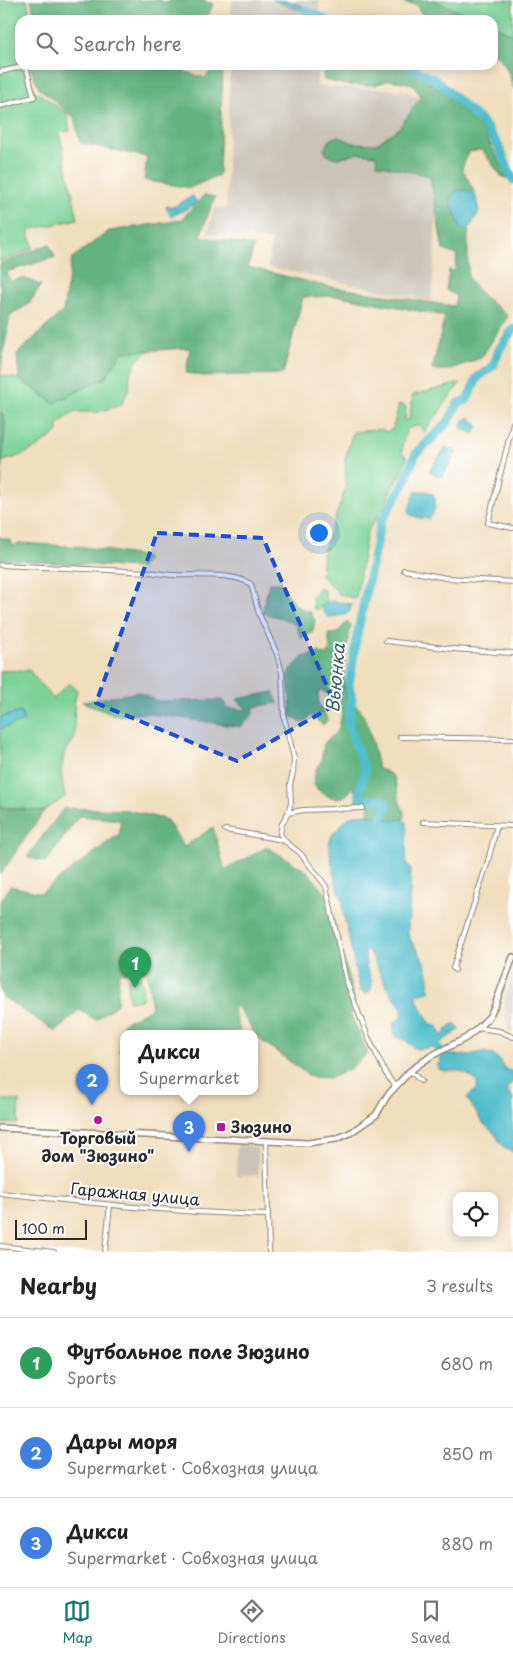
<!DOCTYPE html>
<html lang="en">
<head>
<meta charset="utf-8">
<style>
  :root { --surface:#fff; --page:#f2f2f2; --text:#222; --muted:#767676; --line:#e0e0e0; --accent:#0f766e }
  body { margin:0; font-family:"Playpen Sans",sans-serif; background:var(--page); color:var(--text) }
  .controls { position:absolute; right:15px; bottom:15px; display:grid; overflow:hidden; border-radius:10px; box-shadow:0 2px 12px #0003 }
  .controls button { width:45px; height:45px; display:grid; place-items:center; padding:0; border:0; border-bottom:1px solid var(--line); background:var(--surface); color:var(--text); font:25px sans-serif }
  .scale { position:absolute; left:15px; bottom:12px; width:72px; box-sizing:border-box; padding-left:5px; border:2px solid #2b2b2b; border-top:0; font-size:14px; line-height:18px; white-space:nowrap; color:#2b2b2b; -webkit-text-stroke:4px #fff; paint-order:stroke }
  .you { position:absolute; left:318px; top:532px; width:18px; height:18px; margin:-12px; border:4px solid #fff; border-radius:50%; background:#1a73e8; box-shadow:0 0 0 8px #1a73e833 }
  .badge { display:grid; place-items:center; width:32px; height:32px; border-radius:50%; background:var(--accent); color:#fff; font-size:16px; font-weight:700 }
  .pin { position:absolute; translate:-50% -41px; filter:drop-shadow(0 1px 2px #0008) }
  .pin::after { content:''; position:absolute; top:26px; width:18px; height:15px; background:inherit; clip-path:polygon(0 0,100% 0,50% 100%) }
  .popup { position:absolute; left:120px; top:1030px; width:138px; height:65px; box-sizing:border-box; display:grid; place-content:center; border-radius:10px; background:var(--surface); filter:drop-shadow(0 1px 4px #0005); font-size:16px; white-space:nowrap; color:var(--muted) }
  .popup b { font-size:19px; color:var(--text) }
  .popup::after { content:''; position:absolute; left:50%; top:100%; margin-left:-10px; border:10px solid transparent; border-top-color:var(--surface) }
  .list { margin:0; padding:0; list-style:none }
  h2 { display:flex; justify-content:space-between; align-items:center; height:65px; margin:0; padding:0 20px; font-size:21px }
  h2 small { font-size:16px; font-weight:400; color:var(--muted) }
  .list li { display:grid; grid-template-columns:32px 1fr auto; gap:15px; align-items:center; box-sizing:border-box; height:90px; padding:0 20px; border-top:1px solid var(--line) }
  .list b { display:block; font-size:19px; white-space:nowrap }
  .list p { margin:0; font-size:16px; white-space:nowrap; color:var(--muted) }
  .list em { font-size:16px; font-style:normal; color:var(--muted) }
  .icon { flex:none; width:28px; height:28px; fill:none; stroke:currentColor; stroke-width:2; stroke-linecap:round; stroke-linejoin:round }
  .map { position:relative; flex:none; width:513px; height:1252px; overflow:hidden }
  .search { position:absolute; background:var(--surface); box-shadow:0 2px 12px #0003; left:15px; right:15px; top:15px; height:55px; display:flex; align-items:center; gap:12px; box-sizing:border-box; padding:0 18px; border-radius:15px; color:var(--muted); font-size:19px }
  .sheet { height:335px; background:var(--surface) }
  nav { display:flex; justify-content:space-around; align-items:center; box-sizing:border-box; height:70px; border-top:1px solid var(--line); background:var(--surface); font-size:14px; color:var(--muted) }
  nav a { display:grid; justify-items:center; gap:2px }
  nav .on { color:var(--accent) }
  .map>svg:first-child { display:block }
</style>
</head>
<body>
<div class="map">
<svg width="513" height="1252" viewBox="0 0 513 1252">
  <rect width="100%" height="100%" fill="#fff"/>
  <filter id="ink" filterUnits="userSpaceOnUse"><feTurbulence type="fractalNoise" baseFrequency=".02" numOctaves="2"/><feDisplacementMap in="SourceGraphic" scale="10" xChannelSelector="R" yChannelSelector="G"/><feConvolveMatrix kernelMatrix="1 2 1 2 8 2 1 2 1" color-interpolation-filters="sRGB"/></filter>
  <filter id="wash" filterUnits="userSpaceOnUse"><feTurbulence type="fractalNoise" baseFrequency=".0096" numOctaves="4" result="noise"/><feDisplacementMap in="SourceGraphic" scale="20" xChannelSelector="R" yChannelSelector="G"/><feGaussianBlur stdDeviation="1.12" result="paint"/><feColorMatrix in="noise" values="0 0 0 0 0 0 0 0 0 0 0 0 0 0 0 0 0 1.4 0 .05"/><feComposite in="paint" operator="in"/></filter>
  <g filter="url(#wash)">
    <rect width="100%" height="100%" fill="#f0debc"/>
    <path fill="#c9c3b8" d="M232,0H319V20H231Z
      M230,65H317V86L403,90L418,97L435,123L439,154L432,301L268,267L272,240L207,234L214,208L226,209Z
      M513,972V1032L508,1029L504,1000Z
      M239,1143L257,1148L259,1175L236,1176L237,1145Z"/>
    <path fill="#7bd195" stroke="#537e60" d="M0,0H27L31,20H20V65H23L34,90L67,113L70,131L59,132L78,219L29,230L33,248L0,262Z
      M433,0H513V34L493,26V20H478Z
      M150,350L138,359L130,374L129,389L121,405L98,412H73L58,425V432C40,446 26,456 2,461C3,448 9,421 0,412V375L19,379L54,403L106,377L122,352Z
      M460,383L424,433L419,425L407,429L402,444V453L407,457L402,474L391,489L386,503L367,532L356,599L339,594L321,575L323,552L346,487L345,458L353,432L381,429L387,432L393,428L399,404L406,407L405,420H409L413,395Z
      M319,587L325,591L326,602L317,610L313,608L312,596Z
      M29,670L53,699L69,683L77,690L74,704L75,738L64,754L61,773L65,797L44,811L0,807V671Z
      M130,977H141L143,997L141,1000L129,1001L127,979Z
      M0,1099L19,1101L18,1124L0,1123Z"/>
    <path fill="#64b37e" stroke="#486f54" d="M31,0H159L167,3L171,0H202L213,4L206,20H36Z
      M402,0H433L478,20H456L451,15L445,13L437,19L432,20L427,15L422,14L415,4H406Z
      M493,26L513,34V89C509,74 507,62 493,53Z
      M29,65H186L183,71L205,78L216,65H223L219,175L190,188L144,180L147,157L80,143L74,117L39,88Z
      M323,65H400L438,88L481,126L509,179L501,176L482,150L469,152L462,168L475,193L464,190L461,228L468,230V278L482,295L508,316L481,358L448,370H432L445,316L340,296L303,297L283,374L203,376L186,373L190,348L122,352L106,377L54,403L19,379L17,354L63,311L72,258L109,231L181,220L204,195L215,197L200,236L254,246L248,267L326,286L454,306L456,296L446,290L449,270L455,271L457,255L443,250L430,176L377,164L376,155L358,153L337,158L327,155L324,149L331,139L338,136L353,143L376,144L399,128L421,97L413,84L390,80L375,85H346L324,80Z
      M49,244L55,257L7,272L10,281L23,278L41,285L29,304L10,315L0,375V264Z
      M0,412L3,415L5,422L0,498Z
      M0,536L2,538L10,540L13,546L21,543L85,547L141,556L146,558V562L141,568H135L0,559Z
      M269,583H280C289,596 294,608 310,612L315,621L312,633L301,638L295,624L282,618L262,613Z
      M347,622L351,626C348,643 341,676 345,692C348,702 358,704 362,713C371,731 374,750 378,769C400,775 394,782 399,799C401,806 404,809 405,818L395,821L368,814L369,803L357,801L354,787C351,790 348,794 345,796C333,802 319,793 313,784L316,769L321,762L324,743L338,731L342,713L328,694L321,690L318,694L319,705L328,719L323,725L311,715L304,723L291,716L288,673L303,657L319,652L327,656L330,649L328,634L337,633Z
      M138,692L158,701L222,700L228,708L247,710L237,699L273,692L278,703L254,707L253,714L241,727L145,713L116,716L82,702Z
      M0,807L44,811L0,875Z
      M64,808L128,810L167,820L184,847L213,827L225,870L267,847L308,872L327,895L355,1002L350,1013L368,1053L350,1069L330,1078L311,1077L258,1038L237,1006L233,1010L240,1031L226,1033H124V1052L119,1053L123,1023L152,1008L147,970L119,973L117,1004L96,1020L79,1010L56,1032L3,997L0,991V903L10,886L41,893L120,833V820L79,816L46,862L27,857Z"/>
    <path fill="#50bdcb" stroke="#3e747b" d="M273,0C290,0 303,5 317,14L311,17L302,11Z
      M464,190L475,193L479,212L468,230L461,228L454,211L451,198L456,191Z
      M193,196L197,203L171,217L166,207L169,206L173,207Z
      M470,417L478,425L474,434L461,428L464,420Z
      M446,447L457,452L442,477L429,471Z
      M418,491C422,491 428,491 431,493C439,498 435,513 429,519L419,518L409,514V510L415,492Z
      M332,601L352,604L350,611L345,615L328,617L324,613L321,606L326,602Z
      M21,712L24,721L0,729V717Z
      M364,814L395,821L401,819L407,822L406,863L411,869L408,934C411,943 418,949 422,958C427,967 431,982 429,992L417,995V1000L430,1023L438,1026L439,1031L442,1036L448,1028L454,1023L460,1030C440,1040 442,1048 416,1049L406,1041L395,1036L393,1024L403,1016L401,1007L386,986L369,950L365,951C365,955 365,960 366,964C368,976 378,986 366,995L360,991L343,911V901L335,881L329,844L332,835L348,818L355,815Z
      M481,1052C494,1052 499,1058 505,1069L513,1072V1082L507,1088L508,1091L513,1097V1152L504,1148L494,1133L482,1122L467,1098L469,1095L477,1089V1082C472,1077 465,1072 458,1071C450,1070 444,1073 437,1068L441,1058L449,1054C459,1057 471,1055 481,1052Z"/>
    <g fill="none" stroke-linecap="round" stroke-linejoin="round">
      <path stroke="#50bdcb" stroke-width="9" d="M307,11L327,20
        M406,65L437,81L483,123L498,145L513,180
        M375,827L382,817L387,805L383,800L362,799L359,794L365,770L348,725L352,700L349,685L356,640L379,530L381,521L405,482L415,455L449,421L457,404L467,400L477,378L493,366L500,348L513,329
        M429,1037L448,1061L452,1062"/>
    </g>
  </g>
  <g filter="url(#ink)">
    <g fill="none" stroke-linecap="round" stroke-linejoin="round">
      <defs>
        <path id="minor" d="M0,72L21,67L27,70L34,97L0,106
          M513,423L488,523L513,528
          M0,565L150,572C158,573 166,575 174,575C196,576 231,572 251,584L259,614L277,654L282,673L284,717L294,758L293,773L290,784L291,803L288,813
          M404,570L446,578L513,582
          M386,641L453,649L513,653
          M400,737L513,739
          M423,822L513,826
          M225,830L278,839L286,842L300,853L326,886L346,980L368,1037L385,1072L395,1087
          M286,842L280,834L282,824L288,813L303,810L363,808
          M455,970L453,968L488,861L497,825
          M478,1028L499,1031L513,1037
          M410,1071L421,1081
          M266,1141L269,1252
          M0,1193C89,1203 179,1213 268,1215
          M0,1246L54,1252
          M105,1252L110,1205"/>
        <path id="tertiary" d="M0,1128L307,1143L336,1139L350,1133L376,1115L387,1096L410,1071L431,1056L466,1038L478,1028L489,1017L495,1005L513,957"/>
      </defs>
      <use href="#minor" stroke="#8e8474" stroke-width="6"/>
      <use href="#tertiary" stroke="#8e8474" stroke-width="8"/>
      <use href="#minor" stroke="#fff" stroke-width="4"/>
      <use href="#tertiary" stroke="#fff" stroke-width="5"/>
    </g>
  </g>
  <path fill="#1d4ed8" fill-opacity="0.2" stroke="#1d4ed8" stroke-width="4" stroke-dasharray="10 6" stroke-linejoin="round" d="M157,533L263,538L335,705L237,761L96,703Z"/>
  <g fill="#b5179e" stroke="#fff" stroke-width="2">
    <circle cx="98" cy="1120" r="5"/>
    <rect x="216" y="1122" width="10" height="10" rx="2.5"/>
  </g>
  <g text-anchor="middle" stroke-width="4" stroke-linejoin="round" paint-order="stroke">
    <g font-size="16" font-weight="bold" fill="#2b2b2b" stroke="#fff" text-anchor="start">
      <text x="231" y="1133">Зюзино</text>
      <text x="98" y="1144" text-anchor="middle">Торговый<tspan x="98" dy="18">дом "Зюзино"</tspan></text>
    </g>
    <g font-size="16" fill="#2b2b2b" stroke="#fff">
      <text transform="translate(135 1194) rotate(5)" y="6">Гаражная улица</text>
    </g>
    <g font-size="18" font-style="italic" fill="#385e63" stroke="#fff">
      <text transform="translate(336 678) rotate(-85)" y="6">Вьюнка</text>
    </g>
  </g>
</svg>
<div class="controls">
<button><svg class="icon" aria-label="locate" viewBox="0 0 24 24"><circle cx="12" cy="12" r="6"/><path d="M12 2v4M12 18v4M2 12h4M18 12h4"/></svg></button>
</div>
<div class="scale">100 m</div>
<div class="you"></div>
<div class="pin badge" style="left:135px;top:988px;background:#2e9e5b">1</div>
<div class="pin badge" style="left:92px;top:1105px;background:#3f7fe0">2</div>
<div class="pin badge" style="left:189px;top:1152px;background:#3f7fe0">3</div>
<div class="popup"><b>Дикси</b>Supermarket</div>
<div class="search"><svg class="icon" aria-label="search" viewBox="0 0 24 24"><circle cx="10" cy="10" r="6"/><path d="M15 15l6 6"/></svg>Search here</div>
</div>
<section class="sheet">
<h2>Nearby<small>3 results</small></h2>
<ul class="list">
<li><span class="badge" style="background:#2e9e5b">1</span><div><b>Футбольное поле Зюзино</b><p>Sports</p></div><em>680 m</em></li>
<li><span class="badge" style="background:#3f7fe0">2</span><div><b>Дары моря</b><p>Supermarket · Совхозная улица</p></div><em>850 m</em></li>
<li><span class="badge" style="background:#3f7fe0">3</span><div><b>Дикси</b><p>Supermarket · Совхозная улица</p></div><em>880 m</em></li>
</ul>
</section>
<nav>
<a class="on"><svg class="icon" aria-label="map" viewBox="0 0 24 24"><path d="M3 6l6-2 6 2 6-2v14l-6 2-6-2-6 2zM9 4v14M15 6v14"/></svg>Map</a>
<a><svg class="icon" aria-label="directions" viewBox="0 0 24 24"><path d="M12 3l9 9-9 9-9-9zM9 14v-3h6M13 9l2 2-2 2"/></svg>Directions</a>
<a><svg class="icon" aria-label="saved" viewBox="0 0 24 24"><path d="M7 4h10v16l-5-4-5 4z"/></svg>Saved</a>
</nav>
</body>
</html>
